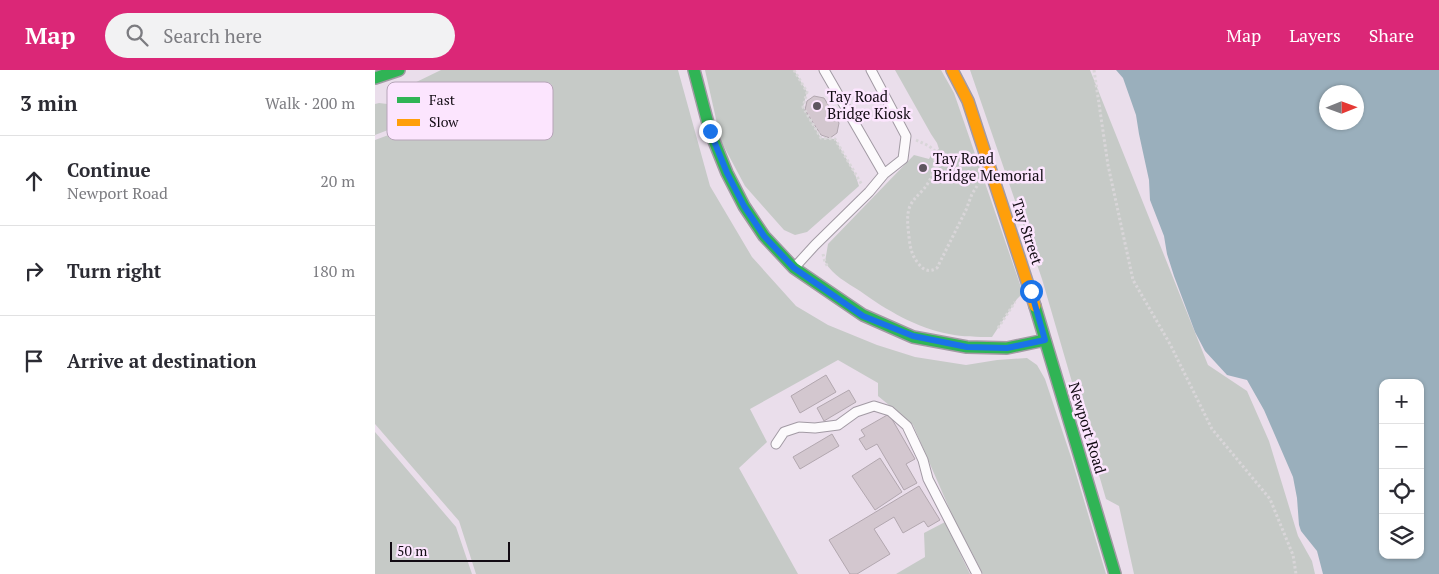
<!DOCTYPE html>
<html lang="en">
<head>
<meta charset="utf-8">
<style>
  :root { --surface:#fff; --page:#f2f2f3; --text:#2b2b33; --muted:#7c7c81; --line:#e1e1e2; --accent:#db2777 }
  body { margin:0; font-family:"PT Serif",serif; background:var(--page); color:var(--text) }
  .controls { position:absolute; right:15px; bottom:15px; display:grid; overflow:hidden; border-radius:10px; box-shadow:0 1px 4px #0004 }
  .controls button { width:45px; height:45px; display:grid; place-items:center; padding:0; border:0; border-bottom:1px solid var(--line); background:var(--surface); color:var(--text); font:25px sans-serif }
  .compass { position:absolute; left:944px; top:15px; width:45px; height:45px; border-radius:50%; background:var(--surface); box-shadow:0 1px 4px #0004; rotate:89deg }
  .scale { position:absolute; left:15px; bottom:12px; width:120px; box-sizing:border-box; padding-left:5px; border:2px solid #120b13; border-top:0; font-size:14px; line-height:18px; white-space:nowrap; color:#120b13; -webkit-text-stroke:4px #fce5fe; paint-order:stroke }
  .stop { position:absolute; width:15px; height:15px; margin:-11px; border:4px solid #1a73e8; border-radius:50%; background:#fff }
  .stop.end { background:#1a73e8; border-color:#fff; box-shadow:0 1px 5px #0008 }
  .list { margin:0; padding:0; list-style:none }
  h2 { display:flex; justify-content:space-between; align-items:center; height:65px; margin:0; padding:0 20px; font-size:21px }
  h2 small { font-size:16px; font-weight:400; color:var(--muted) }
  .list li { display:grid; grid-template-columns:32px 1fr auto; gap:15px; align-items:center; box-sizing:border-box; height:90px; padding:0 20px; border-top:1px solid var(--line) }
  .list b { display:block; font-size:19px; white-space:nowrap }
  .list p { margin:0; font-size:16px; white-space:nowrap; color:var(--muted) }
  .list em { font-size:16px; font-style:normal; color:var(--muted) }
  .icon { flex:none; width:28px; height:28px; fill:none; stroke:currentColor; stroke-width:2; stroke-linecap:round; stroke-linejoin:round }
  .map { position:relative; flex:none; width:1064px; height:504px; overflow:hidden }
  header { display:flex; align-items:center; gap:30px; box-sizing:border-box; height:70px; padding:0 25px; background:var(--accent); color:#fff }
  header strong { font-size:24px }
  nav { display:flex; gap:28px; margin-inline-start:auto; font-size:18px }
  .search { width:350px; height:45px; background:var(--page); display:flex; align-items:center; gap:12px; box-sizing:border-box; padding:0 18px; border-radius:28px; color:var(--muted); font-size:19px }
  main { display:flex }
  aside { flex:1; background:var(--surface) }
  .map>svg:first-child { display:block }
</style>
</head>
<body>
<header>
<strong>Map</strong>
<div class="search"><svg class="icon" aria-label="search" viewBox="0 0 24 24"><circle cx="10" cy="10" r="6"/><path d="M15 15l6 6"/></svg>Search here</div>
<nav><a>Map</a><a>Layers</a><a>Share</a></nav>
</header>
<main>
<aside>
<h2>3 min<small>Walk · 200 m</small></h2>
<ul class="list">
<li><svg class="icon" aria-label="ahead" viewBox="0 0 24 24"><path d="M12 20V5M6 11l6-6 6 6"/></svg><div><b>Continue</b><p>Newport Road</p></div><em>20 m</em></li>
<li><svg class="icon" aria-label="right" viewBox="0 0 24 24"><path d="M7 20v-9h11M14 6l5 5-5 5"/></svg><div><b>Turn right</b></div><em>180 m</em></li>
<li><svg class="icon" aria-label="arrive" viewBox="0 0 24 24"><path d="M6 21V4h12l-3 4 3 4H6"/></svg><div><b>Arrive at destination</b></div></li>
</ul>
</aside>
<div class="map">
<svg width="1064" height="504" viewBox="0 0 1064 504">
  <rect width="100%" height="100%" fill="#eadeeb"/>
  <path fill="#c6cac7" d="M66,0H303L335,116L377,187L421,236L453,255L502,275L540,287L591,295L622,290L652,288L662,295L670,309L696,387L731,504H608L578,447L538,355L503,326V313L463,290L375,339L392,372L364,398L423,504H101L84,451L0,354V70L19,63L40,45L27,19Z
    M330,0H419L432,22L428,37L446,68L460,69L480,104L484,116L432,162L420,165L409,160L370,116L346,71Z
    M520,0H566L579,23L648,223L642,229L617,267C602,267 588,267 574,264C542,258 511,240 485,221C471,212 459,206 450,192L453,174L539,85L554,89L557,83L564,79L562,73L556,64Z
    M595,0H715L833,295L872,321L894,371L923,466L937,491L940,504H759L744,436L731,429L667,209Z
    M4,33L29,36L34,46L13,60L0,65V34Z
    M0,362L81,457L97,504H0Z
    M570,452L595,504H521L550,487L549,463Z"/>
  <path fill="#9aafbc" fill-rule="evenodd" d="M741,0H1064V504H948L942,481L926,461L924,455L922,428L918,407L889,340L872,310L852,305L830,281L820,262L799,206L792,184L789,166L775,130L774,110L764,64L761,45L748,8ZM952,22H982V52H952ZM1008,313H1045V485H1008Z"/>
  <path fill="#d3c7cf" stroke="#b2a7af" d="M439,26L449,28L464,53L462,63L455,68L446,65L430,40L432,31Z
    M451,305L461,322L425,343L416,326Z
    M474,320L481,332L449,351L442,338Z
    M514,344L540,389L531,394L542,413L529,420L502,374L491,380L484,369L490,366L486,360Z
    M457,364L464,376L425,399L418,387Z
    M505,388L527,422L500,440L477,406Z
    M544,416L565,450L553,457L549,451L528,463L519,447L499,459L515,484L482,504H475L454,470Z"/>
  <g fill="none" stroke-linecap="round" stroke-linejoin="round">
    <defs>
      <path id="lane" d="M449,0L509,104
        M419,198L440,175L494,122L509,104L528,89L531,66L496,0
        M401,374L409,362L424,357L440,358L463,355L481,342L499,336L515,341L532,356L548,390L553,409L602,504"/>
      <path id="fast" d="M319,0L335,61L352,103L369,136L389,166L419,198L488,245L538,267L592,277L632,278L670,270
        M0,8L24,0
        M660,236L740,504"/>
      <path id="slow" d="M577,0L593,31L660,236"/>
    </defs>
    <use href="#lane" stroke="#a29aa4" stroke-width="11"/>
    <use href="#fast" stroke="#a29aa4" stroke-width="14"/>
    <use href="#slow" stroke="#a29aa4" stroke-width="14"/>
    <path stroke="#d9d6d9" stroke-width="3" stroke-dasharray="2.5 2.5" stroke-linecap="butt" d="M419,0L432,22L428,37L446,68L460,69L487,115
      M719,0L733,95L758,210L795,274L837,359L895,429L918,485L921,504
      M541,70L554,76L560,81C560,97 558,109 547,121C542,126 538,130 535,136C531,146 533,157 534,167C535,177 537,186 543,193C548,200 554,203 562,198L591,140L597,124L602,116
      M448,184L450,192L453,197
      M623,258L640,232"/>
    <use href="#lane" stroke="#fcfafc" stroke-width="9"/>
    <use href="#fast" stroke="#30b455" stroke-width="11"/>
    <use href="#slow" stroke="#ff9f0a" stroke-width="11"/>
  </g>
  <g fill="none" stroke-linecap="round" stroke-linejoin="round">
    <path stroke="#1a73e8" stroke-width="6" d="M335,61L352,103L369,136L389,166L419,198L488,246L538,266L592,277L632,278L670,270L656,221"/>
  </g>
  <g fill="#5e555f" stroke="#fce5fe" stroke-width="2">
    <circle cx="442" cy="36" r="5"/>
    <circle cx="548" cy="98" r="5"/>
  </g>
  <g text-anchor="middle" stroke-width="5" stroke-linejoin="round" paint-order="stroke">
    <g font-size="15" fill="#120b13" stroke="#fce5fe" text-anchor="start">
      <text x="452" y="32">Tay Road<tspan x="452" dy="17">Bridge Kiosk</tspan></text>
      <text x="558" y="94">Tay Road<tspan x="558" dy="17">Bridge Memorial</tspan></text>
    </g>
    <g font-size="15" fill="#120b13" stroke="#fce5fe">
      <text transform="translate(652 162) rotate(72)" y="5">Tay Street</text>
      <text transform="translate(712 358) rotate(73)" y="5">Newport Road</text>
    </g>
  </g>
  <rect x="12" y="12" width="166" height="58" rx="8" fill="#fce5fe" stroke="#b6a4b8" stroke-width="1"/>
  <rect x="22" y="27" width="23" height="6" fill="#30b455"/>
  <rect x="22" y="49" width="23" height="7" fill="#ff9f0a"/>
  <g font-size="14" fill="#120b13">
    <text x="54" y="35">Fast</text>
    <text x="54" y="57">Slow</text>
  </g>
</svg>
<div class="controls">
<button>+</button>
<button>−</button>
<button><svg class="icon" aria-label="locate" viewBox="0 0 24 24"><circle cx="12" cy="12" r="6"/><path d="M12 2v4M12 18v4M2 12h4M18 12h4"/></svg></button>
<button><svg class="icon" aria-label="layers" viewBox="0 0 24 24"><path d="M12 4l9 5-9 5-9-5zM3 14l9 5 9-5"/></svg></button>
</div>
<svg class="compass" viewBox="-18 -18 36 36"><path d="M0-13l5 13h-10z" fill="#e53935"/><path d="M0 13l5-13h-10z" fill="#7c7c81"/></svg>
<div class="scale">50 m</div>
<div class="stop" style="left:656px;top:221px"></div>
<div class="stop end" style="left:335px;top:61px"></div>
</div>
</main>
</body>
</html>
